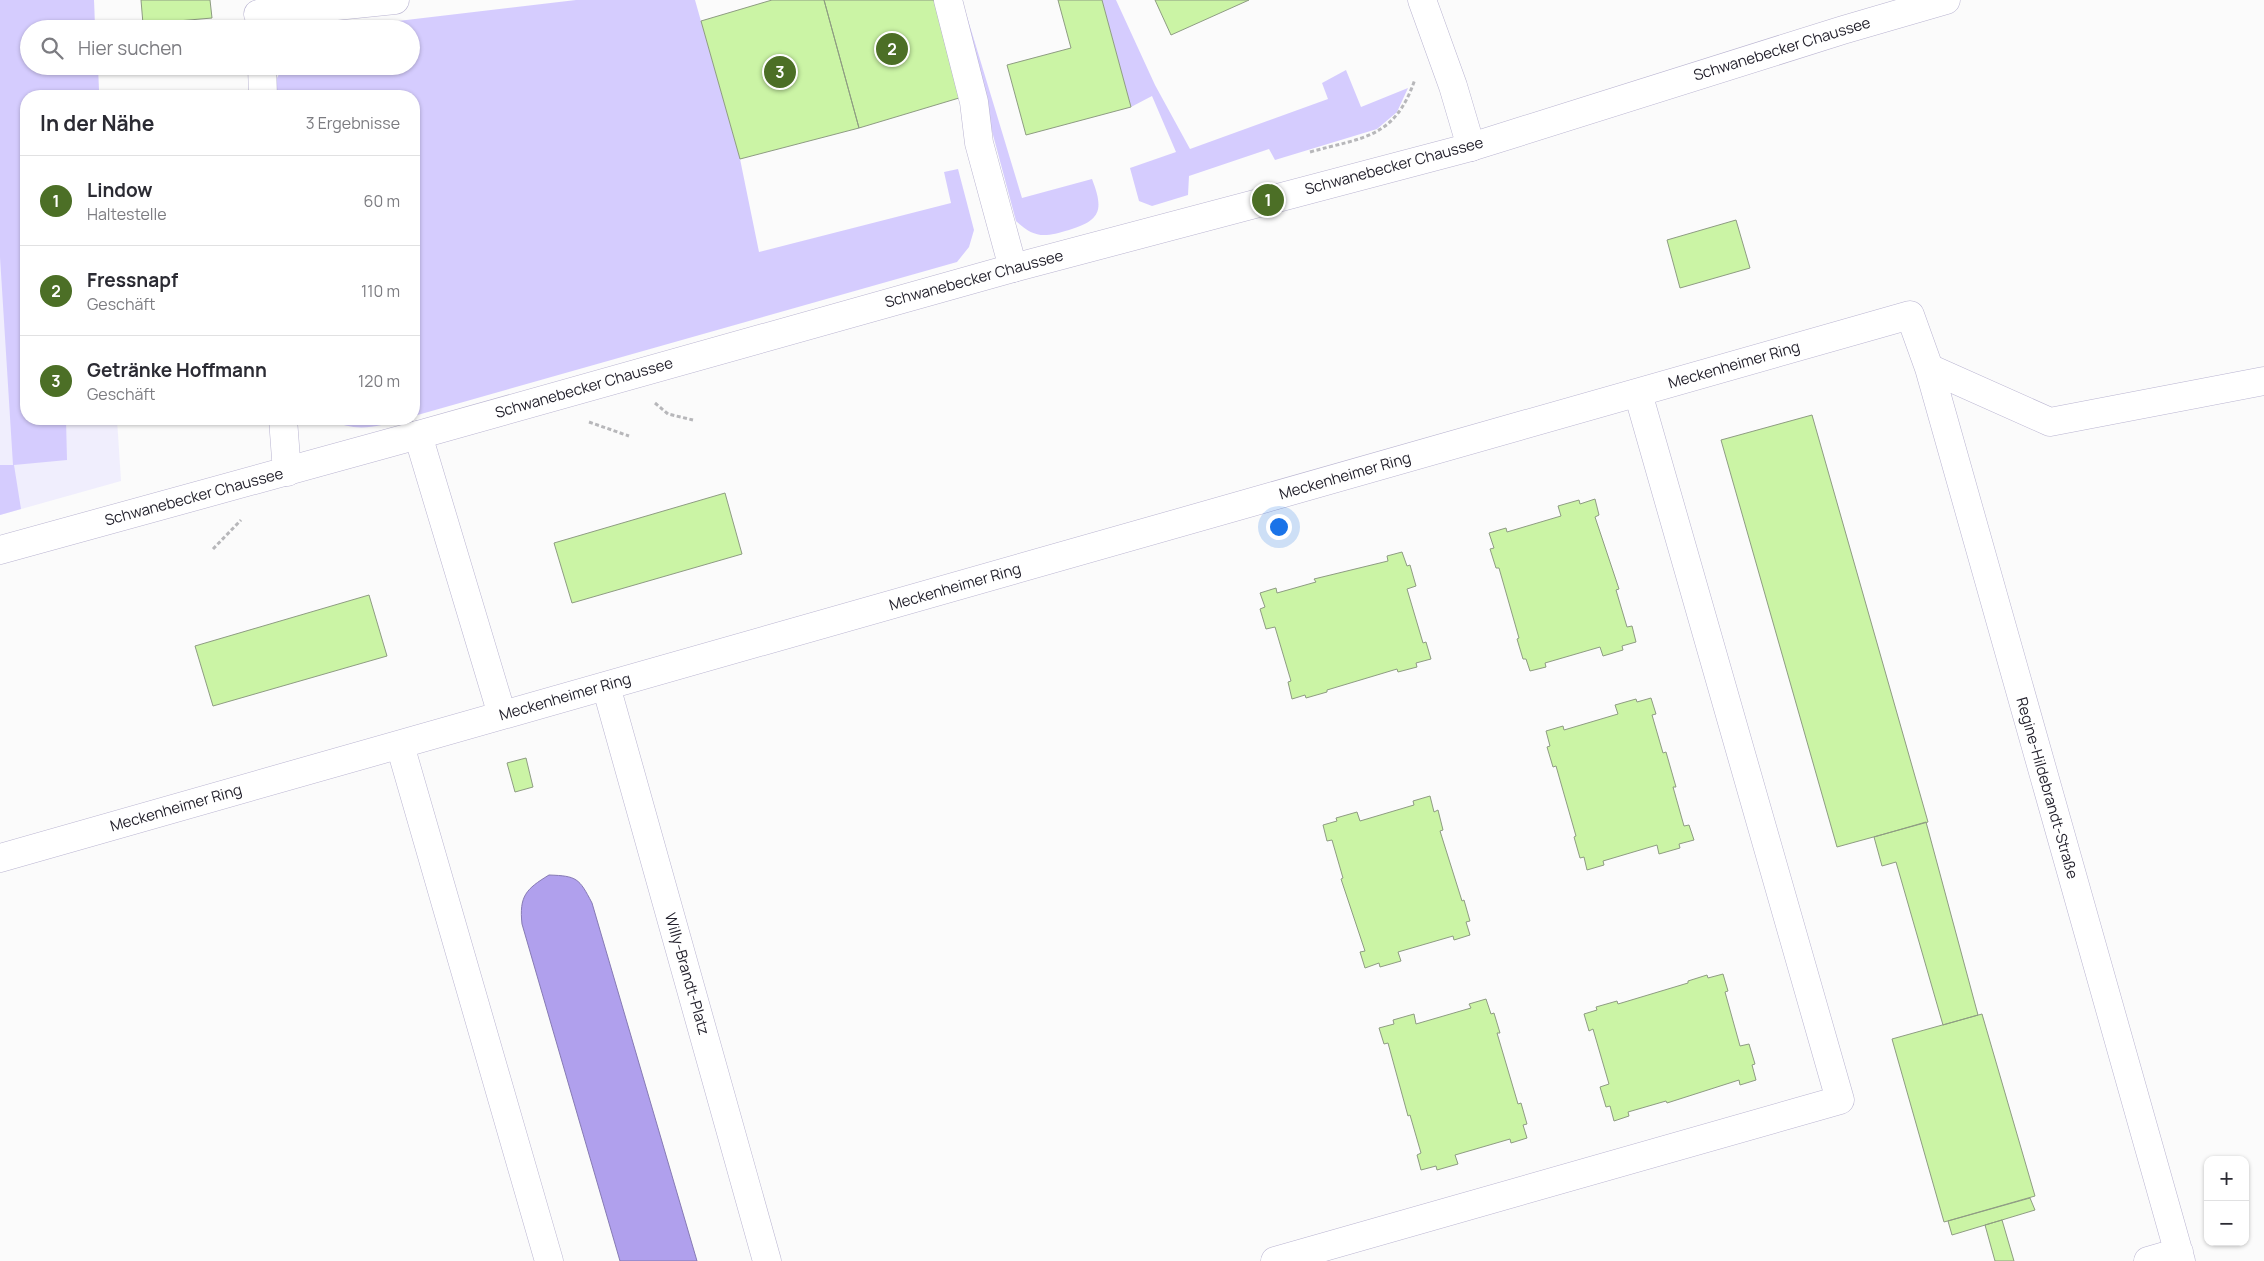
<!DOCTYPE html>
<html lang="de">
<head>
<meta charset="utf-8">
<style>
  :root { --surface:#fff; --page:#f2f2f3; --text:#2b2b33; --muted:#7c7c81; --line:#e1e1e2; --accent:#4c6f26 }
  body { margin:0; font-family:Manrope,sans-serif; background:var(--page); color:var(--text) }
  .controls { position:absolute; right:15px; bottom:15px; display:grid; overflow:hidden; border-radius:10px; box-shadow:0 1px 4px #0004 }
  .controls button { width:45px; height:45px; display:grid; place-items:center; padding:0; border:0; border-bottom:1px solid var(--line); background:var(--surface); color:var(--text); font:25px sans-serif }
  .you { position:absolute; left:1278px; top:526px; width:18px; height:18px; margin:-12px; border:4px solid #fff; border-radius:50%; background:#1a73e8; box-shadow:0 0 0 8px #1a73e833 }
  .badge { display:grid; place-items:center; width:32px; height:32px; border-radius:50%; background:var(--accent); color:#fff; font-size:16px; font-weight:700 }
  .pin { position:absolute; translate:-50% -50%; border:2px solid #fff; box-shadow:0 1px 5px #0006 }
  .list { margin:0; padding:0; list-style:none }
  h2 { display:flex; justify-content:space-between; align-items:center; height:65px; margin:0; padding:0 20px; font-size:21px }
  h2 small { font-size:16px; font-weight:400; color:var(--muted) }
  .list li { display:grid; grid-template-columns:32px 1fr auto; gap:15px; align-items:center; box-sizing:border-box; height:90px; padding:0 20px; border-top:1px solid var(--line) }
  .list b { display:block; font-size:19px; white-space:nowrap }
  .list p { margin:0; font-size:16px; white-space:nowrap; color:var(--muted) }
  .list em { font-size:16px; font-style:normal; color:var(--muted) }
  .icon { flex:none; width:28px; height:28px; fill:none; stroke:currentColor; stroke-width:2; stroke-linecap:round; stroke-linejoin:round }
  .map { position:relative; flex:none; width:2264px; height:1261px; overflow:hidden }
  .search { position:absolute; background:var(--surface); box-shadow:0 1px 4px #0004; left:20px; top:20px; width:400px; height:55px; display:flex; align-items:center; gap:12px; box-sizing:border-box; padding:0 18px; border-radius:28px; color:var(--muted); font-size:19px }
  .panel { position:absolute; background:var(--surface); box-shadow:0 1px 4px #0004; left:20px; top:90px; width:400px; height:335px; border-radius:20px }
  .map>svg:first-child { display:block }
</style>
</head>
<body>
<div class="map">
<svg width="2264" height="1261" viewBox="0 0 2264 1261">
  <rect width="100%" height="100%" fill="#fbfbfb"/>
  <path fill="#f0eefd" d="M0,0H94L95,29H29V66H98L26,96V419H117L121,481L0,515Z"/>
  <path fill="#d5ccfe" d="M0,0H94L95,29H29V66H98L99,90L214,93V96H26V419H66L67,460L14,465L21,509L0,515V465H13L0,257Z
    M576,0H695L740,159L759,252L951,203L944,172L958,169L974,230L969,247L957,262L414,416V96H277L276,80L283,66H411V29H343L347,27Z
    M957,0H962L1022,198L1092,179C1104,210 1101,220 1069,230C1045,237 1035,239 1016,221Z
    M1102,0H1116L1155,85L1190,149L1328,99L1322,83L1346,70L1361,107L1408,88L1397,112L1377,129L1275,160L1269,149L1189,176L1188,195L1152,206L1139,201L1130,168L1176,152L1152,96L1131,107Z
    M328,419H404C375,427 357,433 328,419Z"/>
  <path fill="#b0a0ed" stroke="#867ab3" d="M549,875C577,876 579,878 592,903L697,1261H620L522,924C519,896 526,889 549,875Z"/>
  <path fill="#cbf4a5" stroke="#8e9c82" d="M141,0H210L212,18L143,24Z
    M772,0H824L859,128L740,159L701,21Z
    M824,0H934L959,98L859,128Z
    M1058,0H1102L1131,107L1026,135L1007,65L1071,48Z
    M1155,0H1249L1171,35Z
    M1736,220L1750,268L1680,288L1667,240Z
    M1812,415L1928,822L1837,847L1721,440Z
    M725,493L742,554L572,603L554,543Z
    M1595,499L1599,515L1595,517L1619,589L1616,590L1627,627L1632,626L1636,642L1622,646L1623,650L1603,656L1600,647L1545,663L1546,667L1530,671L1526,659H1523L1517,639L1519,638L1499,568H1496L1490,549L1494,548L1489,533L1506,528L1507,532L1561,516L1558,506L1579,500L1580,504Z
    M1402,552L1407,566L1410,565L1416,586L1407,589L1423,643L1426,642L1431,659L1416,663L1417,667L1398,672L1397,669L1327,690V692L1306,698L1305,695L1292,699L1288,682L1291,681L1275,627L1266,629L1260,609L1265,607L1260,593L1276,588L1277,593L1316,582L1314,579L1388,561L1387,556Z
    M369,595L387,656L213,706L195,646Z
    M1651,698L1656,714L1652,715L1663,753L1666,752L1676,787H1673L1684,826L1689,825L1694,840L1679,844L1680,848L1659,854L1657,845L1603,861L1604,865L1587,870L1584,857L1580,858L1574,837L1576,836L1556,766L1553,767L1547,747L1550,746L1546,731L1563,726L1564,730L1618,714L1615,705L1636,699L1637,702Z
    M526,758L533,787L515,792L507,763Z
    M1430,796L1434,812L1438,810L1443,830L1440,831L1462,901L1464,900L1470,921L1466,922L1470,935L1454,940L1453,936L1398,952L1401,961L1380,967L1379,963L1365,968L1360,952L1365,951L1341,879L1343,878L1332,840L1327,841L1323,825L1337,821L1336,818L1357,812L1360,821L1414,805L1413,801Z
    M1926,822L1978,1015L1943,1025L1896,862L1882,866L1874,837Z
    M1723,974L1728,991L1725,992L1740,1046L1749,1044L1755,1064L1752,1065L1756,1080L1740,1085L1739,1080L1667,1103L1666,1101L1628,1112L1629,1116L1614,1121L1610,1106L1606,1107L1600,1087L1609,1084L1593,1029L1589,1031L1584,1014L1597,1010L1596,1007L1617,1001L1618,1004L1688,983V981L1707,975L1708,978Z
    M1486,999L1491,1014L1494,1013L1500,1033H1497L1518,1104L1521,1103L1527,1124L1523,1125L1527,1138L1511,1143L1510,1139L1455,1155L1458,1164L1437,1170L1436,1166L1421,1170L1417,1155L1421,1153L1410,1115L1408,1116L1388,1043L1384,1044L1379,1028L1394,1024L1393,1020L1414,1014L1416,1024L1471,1008L1469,1004Z
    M1982,1014L2035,1196L1944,1222L1892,1039Z
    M2030,1198L2035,1210L1952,1235L1948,1221Z
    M2002,1220L2014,1261H1995L1985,1225Z"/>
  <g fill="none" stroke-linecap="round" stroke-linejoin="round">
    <defs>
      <path id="minor" d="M948,0L974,102L979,143L1013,268
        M1422,0L1453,86L1471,147
        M258,14L395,0
        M262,66L263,96
        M1929,368L2050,422L2264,381
        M283,419L287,472
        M418,435L502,715
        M606,686L767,1261
        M400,745L549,1261
        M0,858L1910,315L1929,368L2181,1261
        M1275,1261L1840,1100L1638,393
        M2148,1261L2179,1252"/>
      <path id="major" d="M0,550L418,435L1013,268L1471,147L1843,30L1946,0"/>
    </defs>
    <use href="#minor" stroke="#b9b4d1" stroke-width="29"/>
    <use href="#major" stroke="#b9b4d1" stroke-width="29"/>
    <path stroke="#b7b7ba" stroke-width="3" stroke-dasharray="4 2.5" stroke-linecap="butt" d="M1310,152C1363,137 1395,139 1415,79
      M655,403L668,414L693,420
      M589,422L629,436
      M213,549L241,520"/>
    <use href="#minor" stroke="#fff" stroke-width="28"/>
    <use href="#major" stroke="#fff" stroke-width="28"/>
  </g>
  <g text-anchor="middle" stroke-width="4.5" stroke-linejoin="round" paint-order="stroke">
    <g font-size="15" fill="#24222d" stroke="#fff">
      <text transform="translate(1782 49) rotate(-17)" y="5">Schwanebecker Chaussee</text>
      <text transform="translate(1394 166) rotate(-15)" y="5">Schwanebecker Chaussee</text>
      <text transform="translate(974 279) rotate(-15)" y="5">Schwanebecker Chaussee</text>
      <text transform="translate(1734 365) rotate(-16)" y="5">Meckenheimer Ring</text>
      <text transform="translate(584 388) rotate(-16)" y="5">Schwanebecker Chaussee</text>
      <text transform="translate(1345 476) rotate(-16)" y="5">Meckenheimer Ring</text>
      <text transform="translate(194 497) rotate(-15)" y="5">Schwanebecker Chaussee</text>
      <text transform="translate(955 587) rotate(-16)" y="5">Meckenheimer Ring</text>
      <text transform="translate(565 697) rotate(-16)" y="5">Meckenheimer Ring</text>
      <text transform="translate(2047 788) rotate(74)" y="5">Regine-Hildebrandt-Straße</text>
      <text transform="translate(176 808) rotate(-16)" y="5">Meckenheimer Ring</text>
      <text transform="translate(687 974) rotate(74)" y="5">Willy-Brandt-Platz</text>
    </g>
  </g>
</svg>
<div class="controls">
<button>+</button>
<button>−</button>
</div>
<div class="you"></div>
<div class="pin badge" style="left:1268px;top:200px">1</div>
<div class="pin badge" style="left:892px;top:49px">2</div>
<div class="pin badge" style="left:780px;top:72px">3</div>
<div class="search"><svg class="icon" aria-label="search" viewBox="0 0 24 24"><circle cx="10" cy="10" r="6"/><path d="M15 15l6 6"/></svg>Hier suchen</div>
<section class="panel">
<h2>In der Nähe<small>3 Ergebnisse</small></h2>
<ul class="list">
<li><span class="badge">1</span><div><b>Lindow</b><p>Haltestelle</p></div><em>60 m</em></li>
<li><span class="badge">2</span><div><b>Fressnapf</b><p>Geschäft</p></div><em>110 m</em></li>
<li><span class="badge">3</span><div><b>Getränke Hoffmann</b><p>Geschäft</p></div><em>120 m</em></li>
</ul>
</section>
</div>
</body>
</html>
